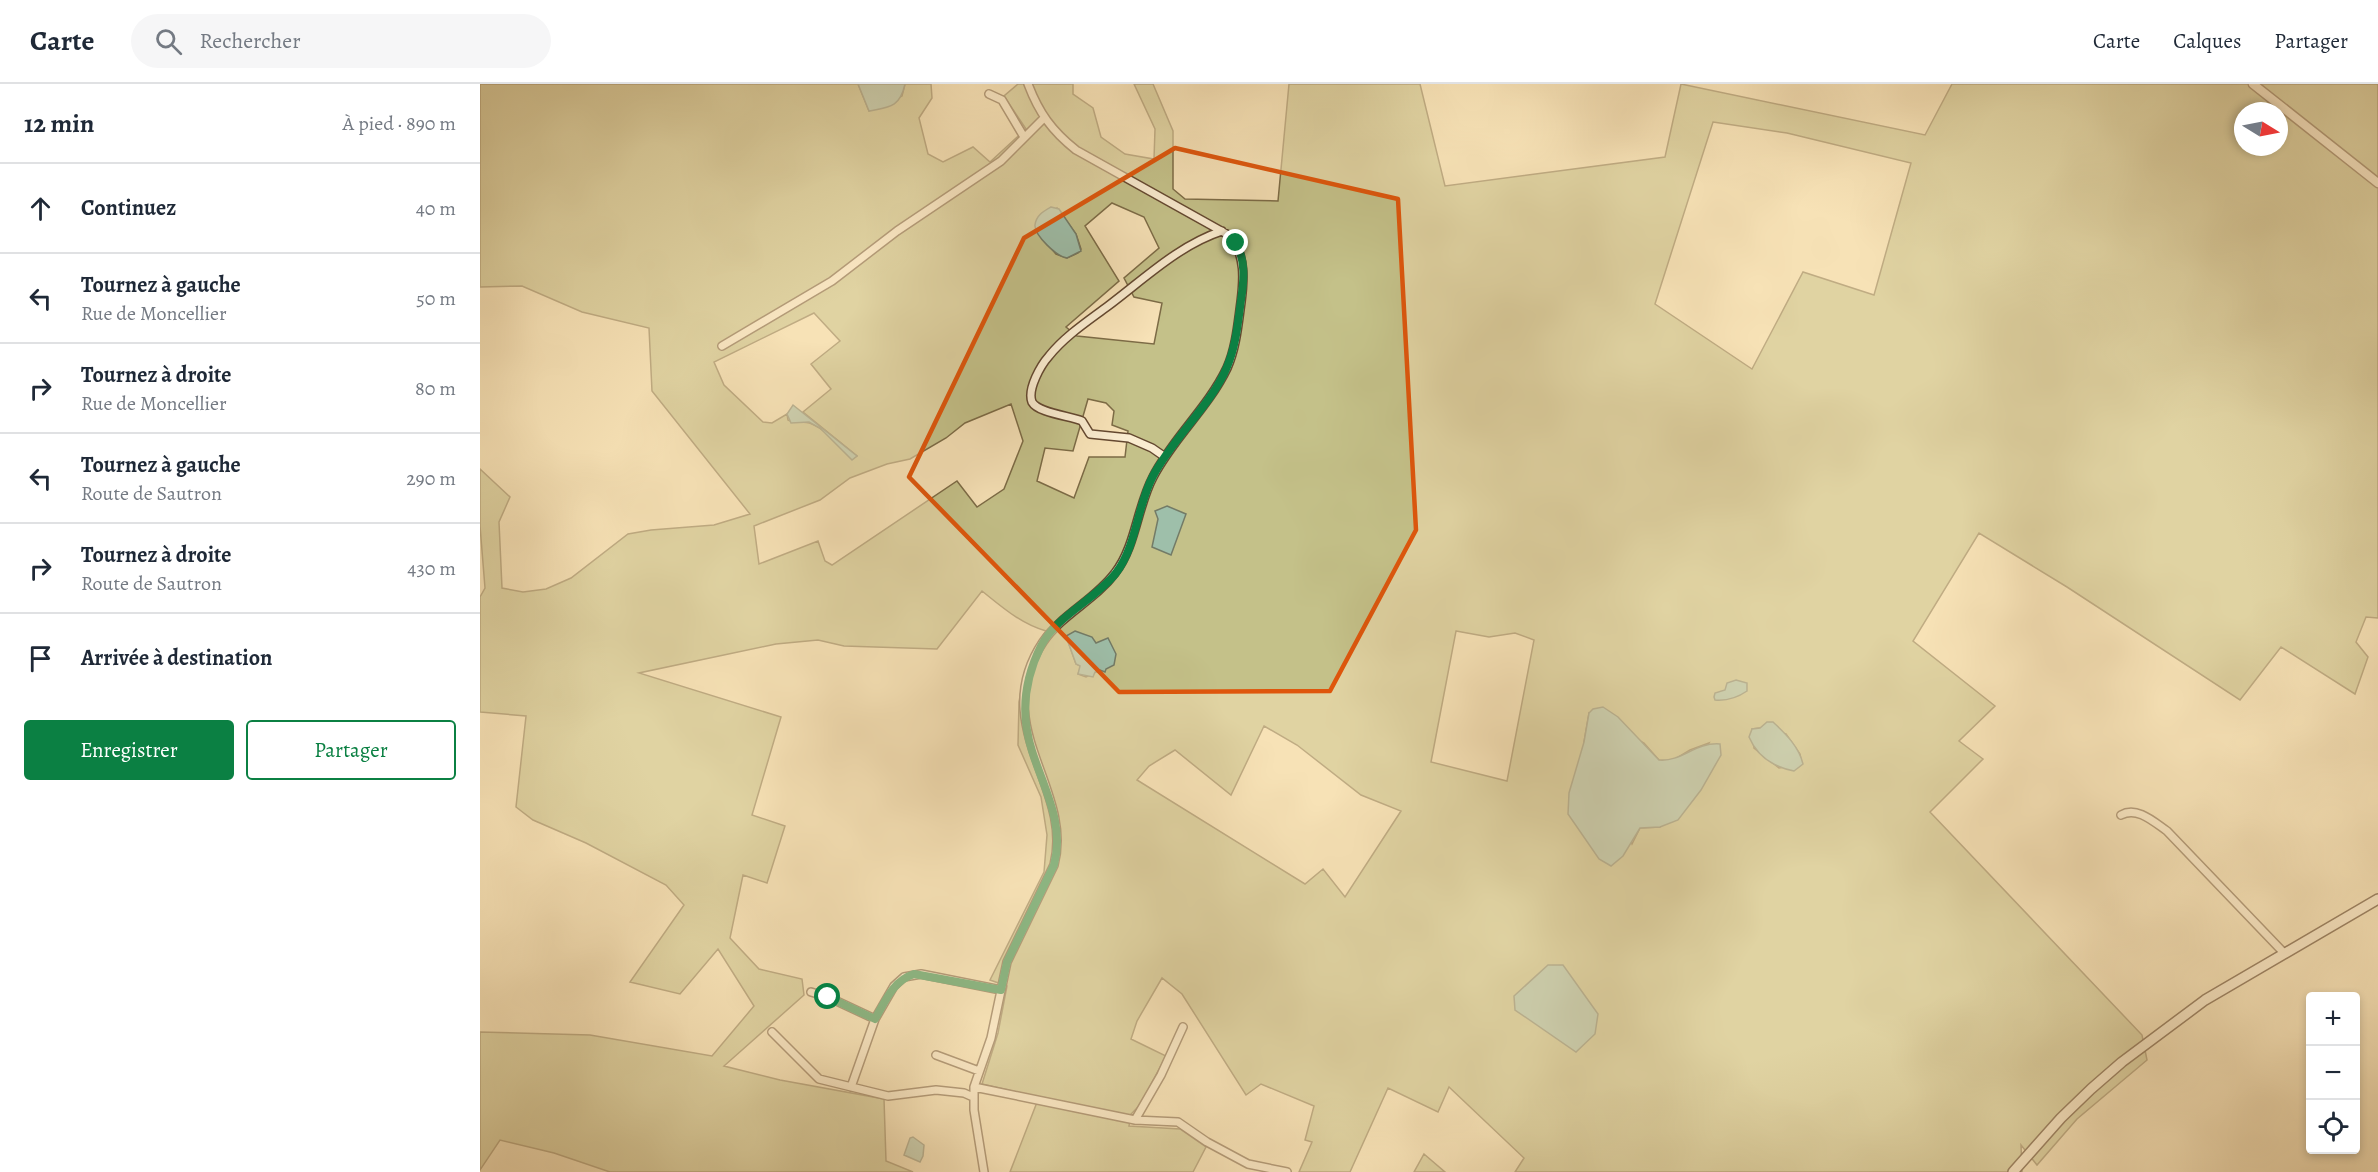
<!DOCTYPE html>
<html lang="fr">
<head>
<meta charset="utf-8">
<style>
  :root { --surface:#fff; --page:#f6f6f7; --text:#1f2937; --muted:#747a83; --line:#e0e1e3; --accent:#0b8043 }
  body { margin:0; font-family:Alegreya,serif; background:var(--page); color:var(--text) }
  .controls { position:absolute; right:18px; bottom:18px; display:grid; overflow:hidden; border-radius:6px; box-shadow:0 3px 9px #0003 }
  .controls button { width:54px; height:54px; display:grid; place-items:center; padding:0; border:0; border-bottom:2px solid var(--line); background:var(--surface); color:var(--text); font:30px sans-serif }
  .compass { position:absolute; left:1754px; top:18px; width:54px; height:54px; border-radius:50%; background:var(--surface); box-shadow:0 3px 9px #0003; rotate:100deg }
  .stop { position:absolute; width:18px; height:18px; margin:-14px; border:4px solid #0b8043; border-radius:50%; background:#fff }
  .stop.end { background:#0b8043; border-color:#fff; box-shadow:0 2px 6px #0008 }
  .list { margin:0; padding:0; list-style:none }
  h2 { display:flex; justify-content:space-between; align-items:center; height:78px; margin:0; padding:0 24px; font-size:26px }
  h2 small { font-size:20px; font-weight:400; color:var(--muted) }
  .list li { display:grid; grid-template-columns:39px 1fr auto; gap:18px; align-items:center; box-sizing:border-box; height:90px; padding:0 24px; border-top:2px solid var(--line) }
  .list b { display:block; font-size:22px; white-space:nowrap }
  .list p { margin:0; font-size:20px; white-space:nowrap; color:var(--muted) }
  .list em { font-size:20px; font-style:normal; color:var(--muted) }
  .actions { display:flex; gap:12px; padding:18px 24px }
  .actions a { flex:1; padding:14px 0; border:2px solid var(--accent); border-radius:6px; text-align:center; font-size:21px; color:var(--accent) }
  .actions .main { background:var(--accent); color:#fff }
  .icon { flex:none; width:33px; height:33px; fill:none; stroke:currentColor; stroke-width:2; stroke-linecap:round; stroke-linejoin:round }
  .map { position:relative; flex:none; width:1898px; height:1088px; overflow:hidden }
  header { display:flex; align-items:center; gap:36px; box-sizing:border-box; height:84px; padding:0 30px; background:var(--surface); border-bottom:2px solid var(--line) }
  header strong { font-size:28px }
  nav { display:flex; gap:33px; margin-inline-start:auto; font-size:21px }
  .search { width:420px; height:54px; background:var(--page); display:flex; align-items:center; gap:15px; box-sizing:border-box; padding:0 21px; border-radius:33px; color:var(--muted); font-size:22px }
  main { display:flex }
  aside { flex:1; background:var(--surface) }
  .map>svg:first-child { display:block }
</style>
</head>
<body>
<header>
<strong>Carte</strong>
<div class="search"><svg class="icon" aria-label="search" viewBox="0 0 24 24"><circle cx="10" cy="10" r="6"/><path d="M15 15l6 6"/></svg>Rechercher</div>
<nav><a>Carte</a><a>Calques</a><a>Partager</a></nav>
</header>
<main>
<aside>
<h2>12 min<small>À pied · 890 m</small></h2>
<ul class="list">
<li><svg class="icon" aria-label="ahead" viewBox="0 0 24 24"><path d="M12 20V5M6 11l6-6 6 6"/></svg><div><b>Continuez</b></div><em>40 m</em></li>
<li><svg class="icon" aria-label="left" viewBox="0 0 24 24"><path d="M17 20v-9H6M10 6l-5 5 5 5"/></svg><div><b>Tournez à gauche</b><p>Rue de Moncellier</p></div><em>50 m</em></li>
<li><svg class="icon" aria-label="right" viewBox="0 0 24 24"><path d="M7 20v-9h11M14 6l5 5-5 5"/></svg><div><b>Tournez à droite</b><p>Rue de Moncellier</p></div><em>80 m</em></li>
<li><svg class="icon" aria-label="left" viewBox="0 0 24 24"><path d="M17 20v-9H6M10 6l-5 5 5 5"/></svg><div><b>Tournez à gauche</b><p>Route de Sautron</p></div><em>290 m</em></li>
<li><svg class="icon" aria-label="right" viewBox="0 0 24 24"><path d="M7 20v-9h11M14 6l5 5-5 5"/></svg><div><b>Tournez à droite</b><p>Route de Sautron</p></div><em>430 m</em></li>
<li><svg class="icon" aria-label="arrive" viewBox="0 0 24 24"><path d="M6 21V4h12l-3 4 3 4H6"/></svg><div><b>Arrivée à destination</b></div></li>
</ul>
<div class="actions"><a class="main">Enregistrer</a><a>Partager</a></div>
</aside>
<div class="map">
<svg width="1898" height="1088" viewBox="0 0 1898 1088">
  <rect width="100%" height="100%" fill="#f7e2b7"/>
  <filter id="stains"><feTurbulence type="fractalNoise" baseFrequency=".00333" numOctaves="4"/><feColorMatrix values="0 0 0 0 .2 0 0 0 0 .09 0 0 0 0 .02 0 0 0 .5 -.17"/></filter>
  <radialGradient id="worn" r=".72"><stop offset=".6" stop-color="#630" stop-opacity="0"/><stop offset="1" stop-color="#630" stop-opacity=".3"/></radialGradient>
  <path fill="#c4c189" stroke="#7c6b46" stroke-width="1.5" fill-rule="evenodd" d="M0,0H378L389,27L422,12L425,0H451L452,14L439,34L448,70L463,78L493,63L510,78L546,45L524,12L538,0H593V10L613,24L621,53L645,70L674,75L675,45L654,0H673L693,47V105L705,115L798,117L809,0H940L965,102L1185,73L1201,0L1445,51L1472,0H1898V534L1886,533L1876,558L1888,573L1875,610L1801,563L1760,616L1587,503L1499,449L1433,557L1515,622L1479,657L1503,675L1450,728L1662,951L1667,976L1597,1035L1557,1081L1541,1061L1542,1088H1035L1044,1074L969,1003L958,1028L908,1004L870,1088H819L832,1058L825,1056L834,1022L781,1000L766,1011L702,910L682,894L657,937L651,955L686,972L660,1021L651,1030L649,1042L700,1045L726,1063L713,1088H530L559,1013L502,1000L518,949L527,902L510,896L564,788L567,751L561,713L538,661L539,618L544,590L555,564L566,547C541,540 522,523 502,507L457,565L364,562L338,556L296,560L159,589L301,633L272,731L305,742L287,799L263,791L250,854L279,885L322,895L324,911L244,982L300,996L404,1015L406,1077L433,1088H130L74,1069L20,1056L0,1086V948L110,951L232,972L274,922L238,865L200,910L150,898L204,821L186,801L106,759L53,736L36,723L46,632L0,628V513L5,504L0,442V385L30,413L19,438L22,504L43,508L66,505L91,494L148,450L171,446L234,441L270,430L172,307L169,244L102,228L42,202L0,203ZM1763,27H1799V63H1763ZM1233,38L1307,49L1431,79L1394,211L1323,188L1272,285L1175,220ZM632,119L664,133L679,164L644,194L654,213L682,219L674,260L597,252L586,243L639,197L605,142ZM577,124L596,150L601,165L598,169L587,174L576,170L557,147ZM334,229L360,257L331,280L351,305L323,328L377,372L372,375C360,364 347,346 332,340C323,336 317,340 308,336L307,330L292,339L283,338L244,301L234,278ZM608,315L626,319L634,327L632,341L648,347L645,373H609L594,414L557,397L565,364L593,367ZM531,320L543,357L524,405L497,423L477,397L352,481L345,477L338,457L279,480L274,442L340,416L370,394L407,380L430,375L466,354L485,339ZM976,547L1009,553L1035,549L1054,556L1027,697L951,678ZM586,552L616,559L620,586L606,593L598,590L601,582L596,580ZM1109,629L1164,659L1179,676L1192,677L1210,666L1229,659L1180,743L1160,744L1152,760L1104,658ZM784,642L817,661L881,711L921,727L865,813L843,785L825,800L657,696L669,682L695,666L751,711ZM1280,644L1306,650L1320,670L1322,680L1299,684L1274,664L1272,645Z
    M944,1070L965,1088H934Z"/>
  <path fill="#9ebfaa" stroke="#737b67" stroke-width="1.5" d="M378,0H425C420,23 410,23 389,27Z
    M571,123L579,125L596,150L601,167L587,174C577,173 554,151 555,141C556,131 564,127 571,123Z
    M313,321L377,372L372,376L340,344L329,338L311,339L307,330Z
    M687,422L706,430L691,471L672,463L678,435L675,427Z
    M595,547L612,553L616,559L628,554L636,570L634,581L626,585L625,588L620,586L615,588L613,593L598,590L600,582L596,580L586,552Z
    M1256,596L1267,599V607C1257,614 1247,617 1235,616L1234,613L1235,609L1245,606L1247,599Z
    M1123,623L1138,633L1179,676C1202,678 1215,658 1240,660L1241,671L1221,706L1198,736L1180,743L1160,744L1143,772L1131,782L1119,775L1088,730L1089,709L1104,658L1109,629L1113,625Z
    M1287,638H1293C1306,650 1319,663 1323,680L1314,687C1294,683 1277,672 1269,653L1272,645L1280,644Z
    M1068,881H1083L1118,930L1115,950L1096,968L1035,926L1034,912Z
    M433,1053L444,1061L443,1072L440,1078L424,1071L430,1054Z"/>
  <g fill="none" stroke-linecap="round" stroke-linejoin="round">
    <defs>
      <path id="minor" d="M509,10L522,16L544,53
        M242,262L352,197L417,147L521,77L564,34
        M685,373L672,364L649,354L610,350L602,337C590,332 558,329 552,318C547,305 561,281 569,272C585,252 608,237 628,222C664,195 699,161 742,147
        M1641,731C1657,722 1674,738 1687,747L1804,869
        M331,908L348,913L395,935
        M292,948L339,995L408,1012L456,1006L484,1009L493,1013
        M456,971L499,987
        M371,1003L395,935L414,902L424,893L441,890L521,906
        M494,1003L655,1036L698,1038L727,1058L768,1080L807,1088
        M655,1036L681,991L703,943
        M504,1088L494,1026V1003L511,954L527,878L574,781C594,704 507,642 563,558C582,530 615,516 635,489C656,462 657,423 673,393C693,354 728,324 747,284C756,264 758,240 761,218C764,194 765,174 752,153L596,66C572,47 559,29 548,0"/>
      <path id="tertiary" d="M1773,0L1898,99"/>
      <path id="secondary" d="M1533,1088L1581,1034L1611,1005L1642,978L1725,916L1898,815"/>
    </defs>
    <use href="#minor" stroke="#644830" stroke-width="10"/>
    <use href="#tertiary" stroke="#644830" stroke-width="11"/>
    <use href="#secondary" stroke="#331503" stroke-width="12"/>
    <use href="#minor" stroke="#faecd0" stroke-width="7"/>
    <use href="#tertiary" stroke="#faecd0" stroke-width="8"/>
    <use href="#secondary" stroke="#faecd0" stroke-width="9"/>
  </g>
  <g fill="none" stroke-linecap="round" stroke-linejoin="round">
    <path stroke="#0b8043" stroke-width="8" d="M348,913L395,935C406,916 413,897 434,890L521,906L527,878L574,781C585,740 564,705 552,667C540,630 544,596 561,562C577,531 615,516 636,489C657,461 657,422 673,392C693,354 732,320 747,283C756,262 758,238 761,216C764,196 766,177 756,159"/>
  </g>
  <path d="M0 0H1898V1088H0ZM695,64L918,115L936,446L850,607L639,608L429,393L544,154Z" fill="#f7e2b7" fill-opacity=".55" fill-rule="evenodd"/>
  <path fill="none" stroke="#df560c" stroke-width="4.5" stroke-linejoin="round" d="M695,64L918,115L936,446L850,607L639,608L429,393L544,154Z"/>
  <rect width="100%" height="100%" filter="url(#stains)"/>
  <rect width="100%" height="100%" fill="url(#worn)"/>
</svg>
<div class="controls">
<button>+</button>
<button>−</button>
<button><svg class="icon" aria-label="locate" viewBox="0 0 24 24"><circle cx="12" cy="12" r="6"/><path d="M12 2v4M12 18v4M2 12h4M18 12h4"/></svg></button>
</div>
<svg class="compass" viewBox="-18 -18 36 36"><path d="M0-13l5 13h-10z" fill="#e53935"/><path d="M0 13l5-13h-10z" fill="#747a83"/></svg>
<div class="stop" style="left:348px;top:913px"></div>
<div class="stop end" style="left:756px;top:159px"></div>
</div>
</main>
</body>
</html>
